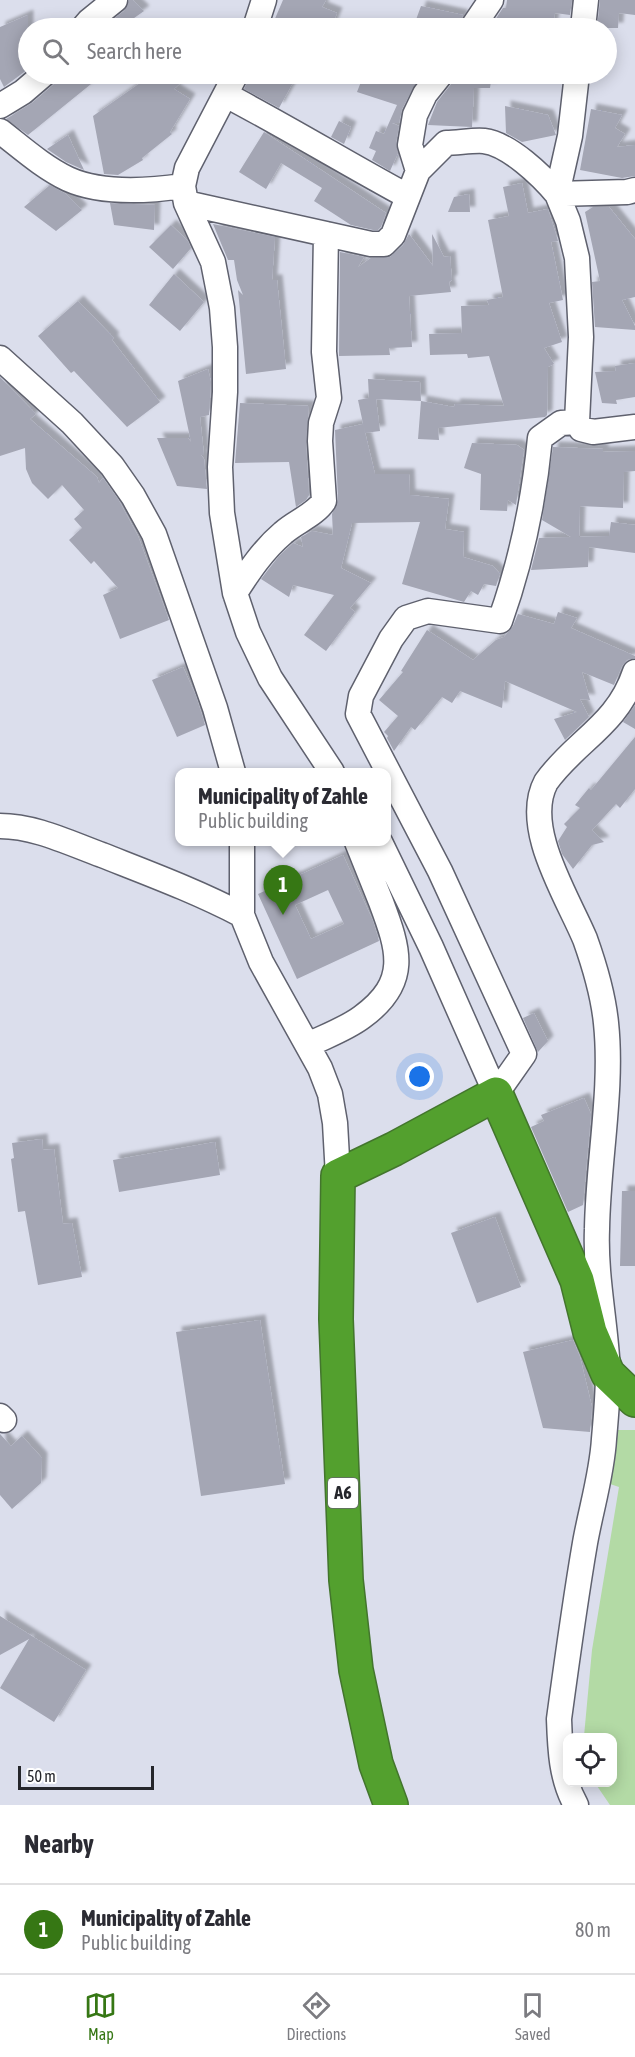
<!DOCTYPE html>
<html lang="en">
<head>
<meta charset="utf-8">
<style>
  :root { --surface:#fff; --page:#f7f7f7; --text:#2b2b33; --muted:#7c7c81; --line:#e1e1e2; --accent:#367714 }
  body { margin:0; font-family:"Asap Condensed",sans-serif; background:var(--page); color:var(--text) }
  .controls { position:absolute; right:18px; bottom:18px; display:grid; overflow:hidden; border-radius:12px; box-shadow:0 3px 15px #0003 }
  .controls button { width:54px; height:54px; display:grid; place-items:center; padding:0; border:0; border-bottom:2px solid var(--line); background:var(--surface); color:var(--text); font:30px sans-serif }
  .scale { position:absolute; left:18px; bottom:15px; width:136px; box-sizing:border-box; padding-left:6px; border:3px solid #25262b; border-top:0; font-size:16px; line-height:21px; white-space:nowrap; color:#25262b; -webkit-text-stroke:4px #fff; paint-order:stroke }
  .you { position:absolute; left:420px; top:1077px; width:21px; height:21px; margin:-15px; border:4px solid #fff; border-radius:50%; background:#1a73e8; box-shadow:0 0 0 9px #1a73e833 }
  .badge { display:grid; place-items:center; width:39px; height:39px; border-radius:50%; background:var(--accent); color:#fff; font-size:20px; font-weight:700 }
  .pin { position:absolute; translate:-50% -50px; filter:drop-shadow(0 2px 3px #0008) }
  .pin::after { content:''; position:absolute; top:32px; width:21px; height:18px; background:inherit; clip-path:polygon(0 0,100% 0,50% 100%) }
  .popup { position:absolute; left:175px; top:768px; width:216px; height:78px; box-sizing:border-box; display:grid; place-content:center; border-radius:12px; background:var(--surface); filter:drop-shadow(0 2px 4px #0005); font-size:20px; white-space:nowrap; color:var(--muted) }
  .popup b { font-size:22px; color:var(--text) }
  .popup::after { content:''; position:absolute; left:50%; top:100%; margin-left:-12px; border:12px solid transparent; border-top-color:var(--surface) }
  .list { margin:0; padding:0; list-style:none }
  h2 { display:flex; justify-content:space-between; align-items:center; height:78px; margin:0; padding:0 24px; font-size:26px }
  h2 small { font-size:20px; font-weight:400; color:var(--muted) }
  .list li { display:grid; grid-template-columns:39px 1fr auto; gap:18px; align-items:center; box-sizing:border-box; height:90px; padding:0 24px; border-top:2px solid var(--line) }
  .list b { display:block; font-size:22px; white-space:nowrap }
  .list p { margin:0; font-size:20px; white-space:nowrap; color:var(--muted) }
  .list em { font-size:20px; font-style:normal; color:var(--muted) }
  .icon { flex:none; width:33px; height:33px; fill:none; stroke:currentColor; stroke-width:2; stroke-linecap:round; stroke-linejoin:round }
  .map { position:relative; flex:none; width:635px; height:1805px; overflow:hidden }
  .search { position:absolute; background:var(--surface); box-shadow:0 3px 15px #0003; left:18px; right:18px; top:18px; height:66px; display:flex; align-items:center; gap:15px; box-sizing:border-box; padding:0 21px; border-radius:33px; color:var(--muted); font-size:22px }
  .sheet { height:168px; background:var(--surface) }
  nav { display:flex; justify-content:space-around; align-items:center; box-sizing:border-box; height:84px; border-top:2px solid var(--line); background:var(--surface); font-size:16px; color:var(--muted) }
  nav a { display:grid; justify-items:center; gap:3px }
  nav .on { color:var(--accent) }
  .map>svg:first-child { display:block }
</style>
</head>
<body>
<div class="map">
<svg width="635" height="1805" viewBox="0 0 635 1805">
  <defs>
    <filter id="shadow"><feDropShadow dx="5.5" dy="-5.5" stdDeviation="1.5" flood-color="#0004"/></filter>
  </defs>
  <rect width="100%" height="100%" fill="#dbdeec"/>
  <path fill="#b3daa5" d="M614,1430H635V1805H610L595,1783L612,1782V1738H584V1736L592,1650L619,1487L607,1483Z"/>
  <path fill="#a4a6b4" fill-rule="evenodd" filter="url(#shadow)" d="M129,0H133L144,11L120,28H102L124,11Z
    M283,0H326L322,7L337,13L331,28H271Z
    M507,0H572L570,15L555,13L552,28H492L493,23L503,8H506Z
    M600,0H635V15L619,13L618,28H597Z
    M421,6L463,15L458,28H413Z
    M28,15V69L4,87L0,79V27Z
    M61,74H82L91,84L28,135L6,119L32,103L53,85Z
    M153,74H190L174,89L190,99L170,132L172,134L142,158L143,160L118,175L104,174L93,116Z
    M251,74H288L296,77L279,108L244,89Z
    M364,74H413L411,79L417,81L402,109L399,123H392L399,126L396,143L398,153L390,171L372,160L376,151L369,148L376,131L384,134L397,105L357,92Z
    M455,74H492L490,88H474L472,127L428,125L437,102L452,83Z
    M505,106L548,115L556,135L522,142L506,133Z
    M591,109L622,115L615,128L625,134L617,147L635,145V176L622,178L580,170Z
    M339,121L351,127L344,144L331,137Z
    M264,132L386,213L381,227L378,230H373L351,225L314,201L322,188L281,163L266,189L239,172Z
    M68,135L84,170L66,162L47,149Z
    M522,183L528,213L548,209L558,241L551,242L563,300L549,303L562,342L544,348L554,364L548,367L547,415L545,417L438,428L439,440L418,439L421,401L454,407L455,404L504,406L489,356L468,358L467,354L430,355L429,334L462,333L461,306L489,305L487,300L503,297L488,220L509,216L503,187Z
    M50,185L66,194L82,210L56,231L24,207Z
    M469,194L470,212H448L454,197Z
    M110,203L155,205L154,230L114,225Z
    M593,207H609L635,239V297L622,300L635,326V330L595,327L592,282L600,281L585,212Z
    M213,224L275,237L272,280H277L286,369L246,374L238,290L243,295L237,280L234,260H228Z
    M171,225L188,241L191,248L173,269L149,247Z
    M409,234L433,266L432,234L444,257L450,256L452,280L449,282L451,292L409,296L412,347L389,348L390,355L339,356L340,252L364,257L358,267L371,258L390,257L403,245Z
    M174,274L204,302L180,331L149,305Z
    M78,301L114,338L112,340L160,402L127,427L74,371L71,373L38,336Z
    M635,363V397L616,400L617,404L602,403L595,372L616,371L615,366Z
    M208,369L211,382L209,415L200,417L204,455H201L204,459L207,489L177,486L157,438H188L191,442L178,381Z
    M0,377L36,414L30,419L97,477L99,483L103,478L118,499L138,536L169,620L120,639L103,595L118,588L94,561L91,564L69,540L82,528L74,519L84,510L62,485L48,499L32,483L26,469L25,448L0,456Z
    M368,379L420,382L421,401L376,399L380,431L365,433L358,400L369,398Z
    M240,403L309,406L306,442L309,495L306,500L296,507L289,462L235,463Z
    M363,424L375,474H409L410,495L449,499L445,529L464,532L463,557L493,566L500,574L496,586L484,584L478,595L471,591L464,602L402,584L420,522L352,523L341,568L371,583L350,608L355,612L326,651L304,635L334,595L293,585L289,597L261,579L279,556L293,543L303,547L301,537L312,531L333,535L332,514L338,500L335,430Z
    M472,443L517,445L524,450L516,505L508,500L507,511L480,510L481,474L464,468Z
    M553,447L603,449V452L635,451V471L624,472L623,508L580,506L579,537L609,536L611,522L635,525V553L589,547L588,567L531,570L539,538L571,537L542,520Z
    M558,612L577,618L571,628L635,656V658L627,660L622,666L614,685L582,672L590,700L580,699L589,717L565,740L554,719L577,712L505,681L502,708L460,691L452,703L442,697L415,730L411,727L394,751L387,738L388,736L384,732L398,716L379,700L403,672L401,671L427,630L473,660L496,640L504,637L513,626L518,614L554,624Z
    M183,667L196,696L205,725L177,737L152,680Z
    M635,705V729L623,722Z
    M635,737V789L620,808L616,804L592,830L604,842L592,845L573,869L562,854L558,841L567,827L564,824L580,808L575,805L589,788L591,790Z
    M343,855L373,921L379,941L297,979L258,894ZM328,890L344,924L311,939L295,905Z
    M534,1013L548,1041L538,1052L523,1018Z
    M584,1098L591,1114L583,1205L568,1212L531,1127L544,1121L541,1115Z
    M42,1139L43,1150L54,1149L63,1224L72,1223L82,1277L38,1285L25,1211L18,1212L11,1159L14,1158L12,1143Z
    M215,1142L220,1175L119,1192L113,1160Z
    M622,1191H635V1266H620Z
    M495,1217L521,1287L477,1303L451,1233Z
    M260,1320L285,1484L201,1496L176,1332Z
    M573,1340L580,1357L592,1407L590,1432L543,1428L523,1352Z
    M0,1434L11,1446L22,1436L42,1458L41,1483L12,1509L0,1495Z
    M0,1616L86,1670L54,1722L0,1688L29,1639L0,1655Z"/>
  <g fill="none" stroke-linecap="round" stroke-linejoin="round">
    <defs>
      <path id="minor" d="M83,28L89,21L115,0
        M255,28L264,0
        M472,28L491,0
        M583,28L586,0
        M236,74L187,168L183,186L186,203L213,262L222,308L225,347V392L220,467L222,513L235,593L248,632L270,678L332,772
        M577,74L570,136L557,194L568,221L577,258L581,337L577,422L581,429L593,432L635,427
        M226,95C287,127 346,163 407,196
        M0,106L23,92L44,74
        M0,131C22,148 43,167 68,179C101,194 148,191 183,186
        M418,171L446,143C458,143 472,140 484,141C509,144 542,176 557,194L627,192L635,190
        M186,203L371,244H384L393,235L418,171L410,145L415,115L425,94L441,74
        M0,358L72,423L112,466L133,496L154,534L215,708L233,772
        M235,593C249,571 263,550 283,533C295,522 315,515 324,501L320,441L321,423L329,398L324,352L326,234
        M0,826C35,826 69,843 102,855C150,874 196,891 242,915
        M242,842V915L261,962L320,1068L330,1094L335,1123L338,1176
        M380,842L431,947L496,1094
        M308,1045C326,1036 346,1029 362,1017C410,982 399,950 381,902C373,882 365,862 357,842
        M496,1094L524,1054L440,871L358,714L361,696L391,639L406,618L428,611L500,621C521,562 534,501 540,438L561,423L577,422
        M0,1416L4,1420
        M576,1805C561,1779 560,1748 559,1719C567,1660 575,1601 585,1543C591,1509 602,1474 604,1439C606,1417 608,1394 608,1372C606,1324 595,1277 597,1229C598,1161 613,1089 606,1023C603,993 595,967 585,939C567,896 522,827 546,782C576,740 617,726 635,672"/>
      <path id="highway" d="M391,1805L376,1764L356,1670L346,1580L336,1319L338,1176L394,1149L496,1094L577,1280L590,1332L608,1374L635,1400"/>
    </defs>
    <use href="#minor" stroke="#5f616e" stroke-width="27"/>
    <use href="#highway" stroke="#43752d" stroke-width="36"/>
    <use href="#minor" stroke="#fff" stroke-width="24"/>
    <use href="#highway" stroke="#53a02e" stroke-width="33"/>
  </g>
  <g text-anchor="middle" stroke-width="6" stroke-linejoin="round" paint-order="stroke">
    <rect fill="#fff" stroke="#66676b" stroke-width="1.5" x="328" y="1478" width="30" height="30" rx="4.5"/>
    <g font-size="18" font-weight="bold" fill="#25262b">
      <text x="343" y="1499">A6</text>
    </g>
  </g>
</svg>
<div class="controls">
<button><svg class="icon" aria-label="locate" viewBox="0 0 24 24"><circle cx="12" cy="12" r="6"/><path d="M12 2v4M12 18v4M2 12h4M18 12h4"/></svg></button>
</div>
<div class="scale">50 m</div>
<div class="you"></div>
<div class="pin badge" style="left:283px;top:915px">1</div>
<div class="popup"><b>Municipality of Zahle</b>Public building</div>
<div class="search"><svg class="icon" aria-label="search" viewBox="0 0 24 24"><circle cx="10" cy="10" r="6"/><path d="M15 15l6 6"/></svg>Search here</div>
</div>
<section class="sheet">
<h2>Nearby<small></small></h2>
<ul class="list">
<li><span class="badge">1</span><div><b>Municipality of Zahle</b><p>Public building</p></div><em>80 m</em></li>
</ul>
</section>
<nav>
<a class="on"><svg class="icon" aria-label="map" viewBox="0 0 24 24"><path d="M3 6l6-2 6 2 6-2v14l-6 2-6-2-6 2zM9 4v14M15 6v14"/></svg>Map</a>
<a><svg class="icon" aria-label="directions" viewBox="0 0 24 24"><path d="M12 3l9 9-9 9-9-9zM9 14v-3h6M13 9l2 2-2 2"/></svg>Directions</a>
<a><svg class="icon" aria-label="saved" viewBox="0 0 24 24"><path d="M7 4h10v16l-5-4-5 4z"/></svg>Saved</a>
</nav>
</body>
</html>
